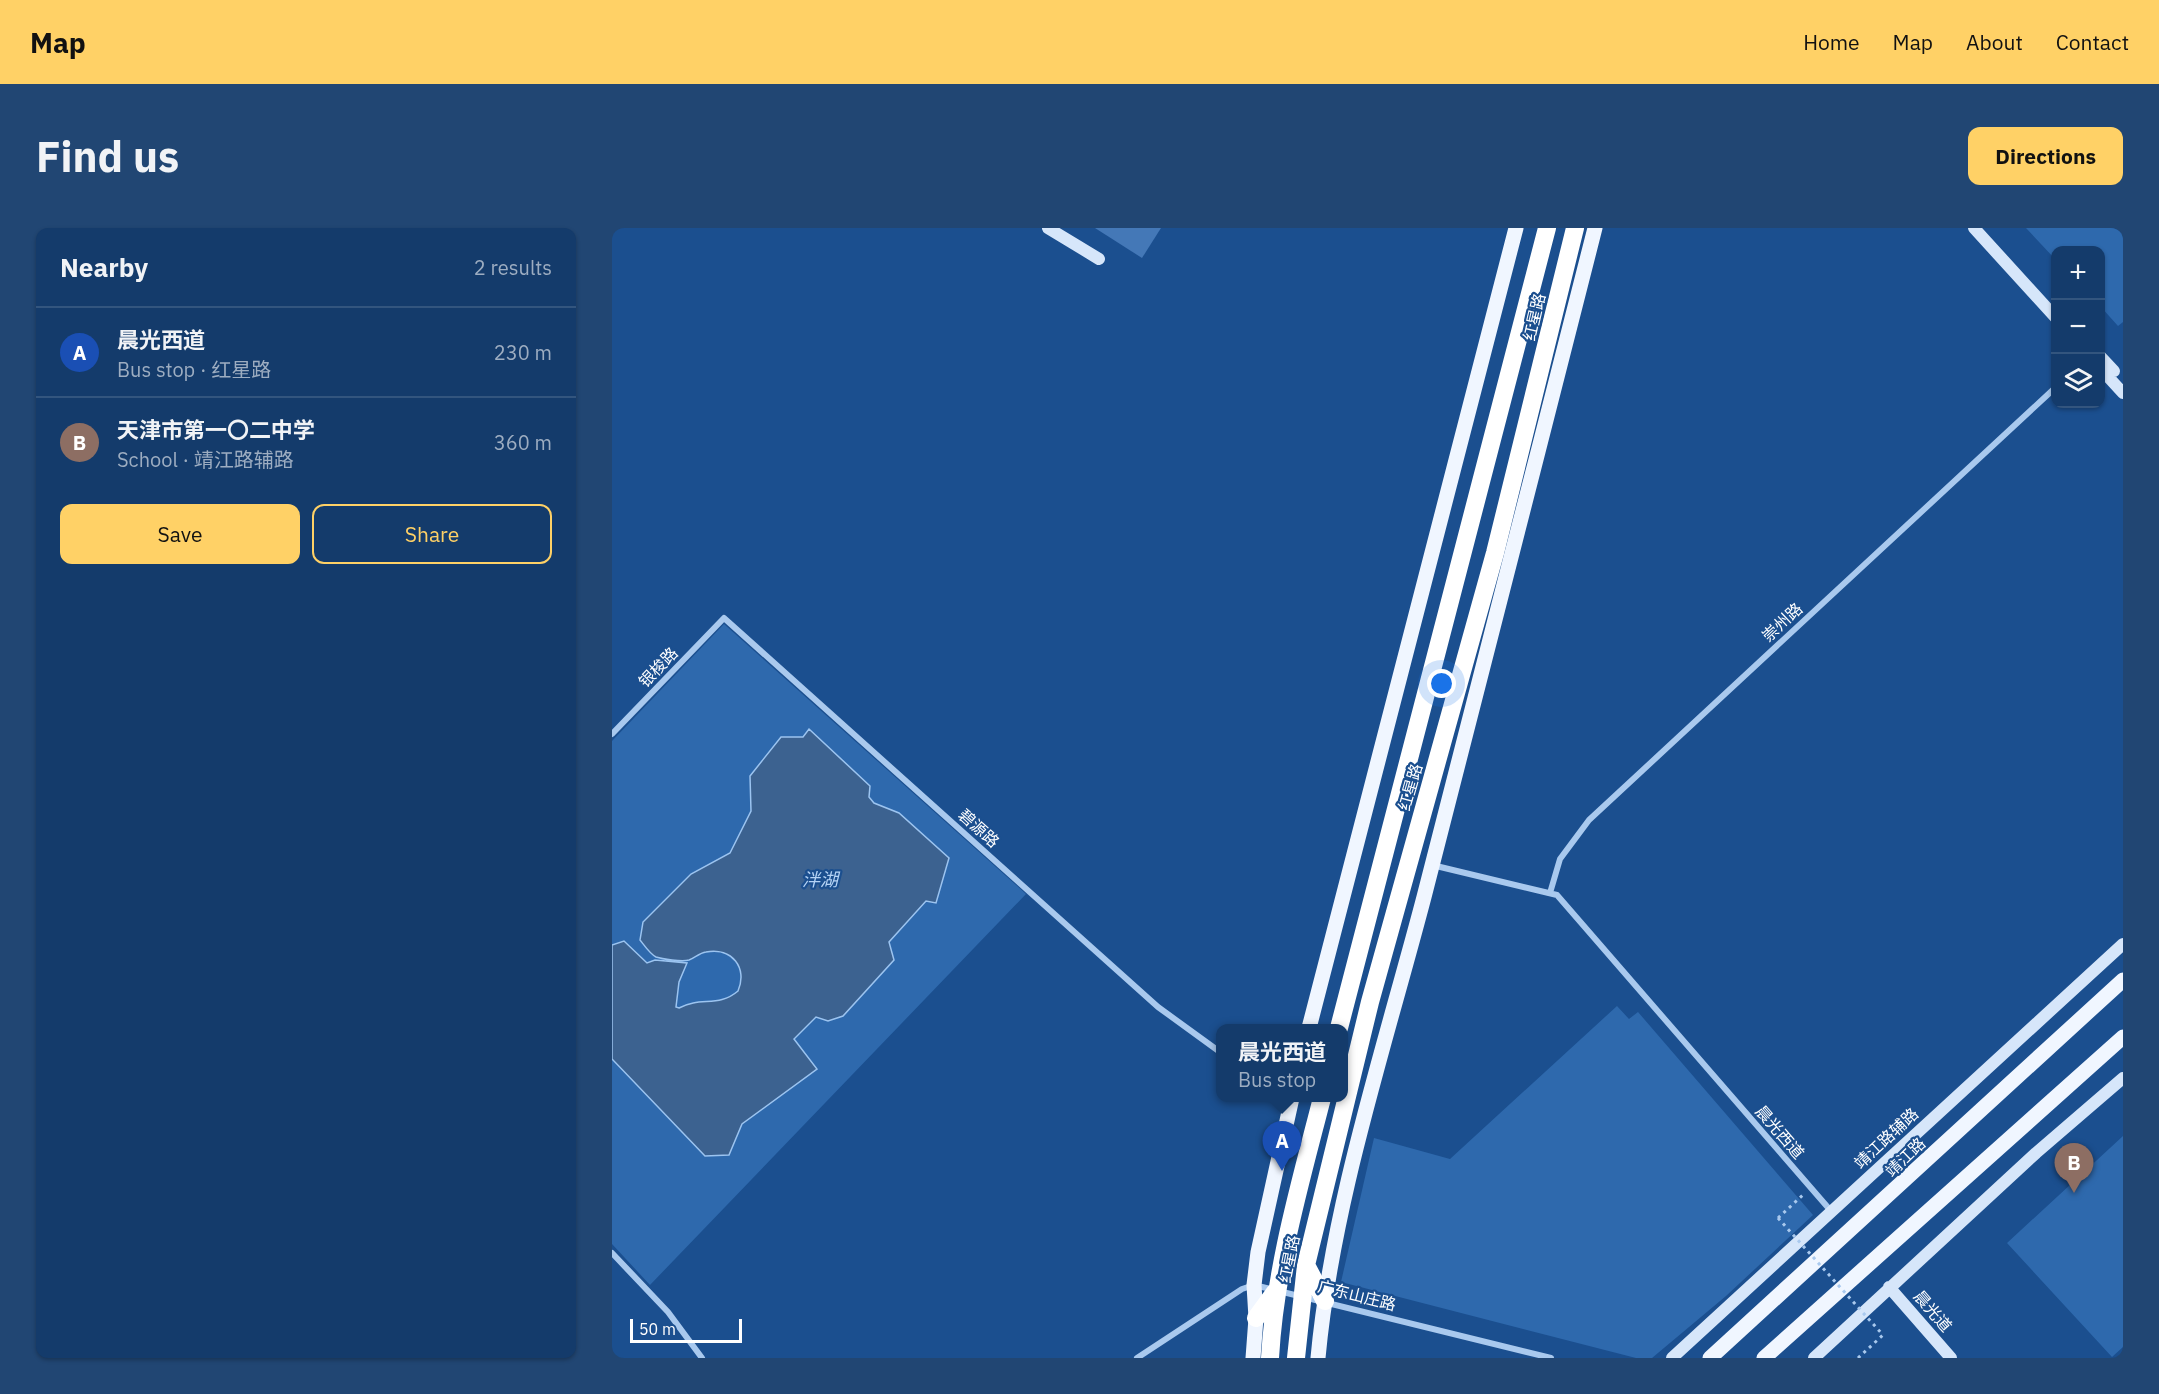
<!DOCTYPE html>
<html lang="en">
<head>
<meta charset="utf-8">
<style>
  :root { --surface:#143b6b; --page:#214673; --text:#f1f3f6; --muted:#9dadc1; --line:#33557e; --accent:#ffd166 }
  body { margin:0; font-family:"IBM Plex Sans","Noto Sans SC",sans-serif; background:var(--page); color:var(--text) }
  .controls { position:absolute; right:18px; top:18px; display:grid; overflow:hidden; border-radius:12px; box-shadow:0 2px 4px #0004 }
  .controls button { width:54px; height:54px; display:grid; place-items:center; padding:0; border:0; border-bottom:2px solid var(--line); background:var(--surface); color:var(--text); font:30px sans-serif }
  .scale { position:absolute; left:18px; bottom:15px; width:112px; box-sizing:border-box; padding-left:6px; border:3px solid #fff; border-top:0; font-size:16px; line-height:21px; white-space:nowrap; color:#fff; -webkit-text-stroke:4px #1b4f8f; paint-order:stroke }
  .you { position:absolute; left:830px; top:456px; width:21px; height:21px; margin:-15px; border:4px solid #fff; border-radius:50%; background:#1a73e8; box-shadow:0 0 0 9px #1a73e833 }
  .badge { display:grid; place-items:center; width:39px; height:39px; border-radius:50%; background:var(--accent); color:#fff; font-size:20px; font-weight:700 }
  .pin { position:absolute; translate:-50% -50px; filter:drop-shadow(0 2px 3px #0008) }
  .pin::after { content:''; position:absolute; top:32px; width:21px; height:18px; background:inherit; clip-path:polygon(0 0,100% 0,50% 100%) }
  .popup { position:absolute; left:604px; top:796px; width:132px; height:78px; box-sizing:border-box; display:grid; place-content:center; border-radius:12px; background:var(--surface); filter:drop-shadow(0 2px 4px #0005); font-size:20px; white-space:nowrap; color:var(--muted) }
  .popup b { font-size:22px; color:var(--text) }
  .popup::after { content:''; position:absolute; left:50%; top:100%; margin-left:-12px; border:12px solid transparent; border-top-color:var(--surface) }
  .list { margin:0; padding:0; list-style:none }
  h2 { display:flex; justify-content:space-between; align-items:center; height:78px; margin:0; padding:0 24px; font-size:26px }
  h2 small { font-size:20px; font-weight:400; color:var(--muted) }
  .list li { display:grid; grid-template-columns:39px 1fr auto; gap:18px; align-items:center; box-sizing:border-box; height:90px; padding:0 24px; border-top:2px solid var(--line) }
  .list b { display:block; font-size:22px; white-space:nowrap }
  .list p { margin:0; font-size:20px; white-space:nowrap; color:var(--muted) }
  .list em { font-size:20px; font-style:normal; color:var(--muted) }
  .actions { display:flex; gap:12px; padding:18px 24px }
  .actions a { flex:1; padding:14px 0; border:2px solid var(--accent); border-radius:12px; text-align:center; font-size:21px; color:var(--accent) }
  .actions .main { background:var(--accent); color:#111 }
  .icon { flex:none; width:33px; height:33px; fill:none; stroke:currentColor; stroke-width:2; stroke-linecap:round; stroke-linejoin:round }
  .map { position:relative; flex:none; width:1511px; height:1130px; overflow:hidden; border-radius:12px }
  header { display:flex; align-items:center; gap:36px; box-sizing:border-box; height:84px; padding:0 30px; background:var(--accent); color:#111 }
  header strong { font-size:28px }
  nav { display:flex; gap:33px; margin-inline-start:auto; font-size:21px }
  .intro { display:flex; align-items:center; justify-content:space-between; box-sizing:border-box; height:144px; padding:0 36px }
  h1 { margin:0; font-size:42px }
  .button { padding:15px 27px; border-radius:12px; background:var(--accent); color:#111; font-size:21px; font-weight:700 }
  main { display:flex; gap:36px; padding:0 36px }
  aside { flex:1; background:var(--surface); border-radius:12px; box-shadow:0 2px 4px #0004 }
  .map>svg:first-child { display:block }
</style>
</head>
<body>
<header>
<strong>Map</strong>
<nav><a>Home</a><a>Map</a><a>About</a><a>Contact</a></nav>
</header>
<div class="intro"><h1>Find us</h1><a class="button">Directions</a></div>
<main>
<aside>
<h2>Nearby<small>2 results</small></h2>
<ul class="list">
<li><span class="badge" style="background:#1a4fb4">A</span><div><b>晨光西道</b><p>Bus stop · 红星路</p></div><em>230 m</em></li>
<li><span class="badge" style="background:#8d6e63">B</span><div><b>天津市第一〇二中学</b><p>School · 靖江路辅路</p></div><em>360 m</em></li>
</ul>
<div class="actions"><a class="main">Save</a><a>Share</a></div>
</aside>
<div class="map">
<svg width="1511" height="1130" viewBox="0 0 1511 1130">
  <rect width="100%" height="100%" fill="#1b4f8f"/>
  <path fill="#2e69ad" d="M1414,0H1511V94L1506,98L1489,79L1488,22H1444L1443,31Z
    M112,396L414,666L38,1057L0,1016V513Z
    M1005,778L1017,791L1026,784L1201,987L1114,1068L1040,1130H1024L729,1054L762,910L838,931Z
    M1511,908V1119L1500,1129L1395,1015Z"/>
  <path fill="#3c6290" stroke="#9cc4f0" stroke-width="1.5" d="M197,501L258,558L257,569L262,575L287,585L337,630L324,675L314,673L277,714L282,732L231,788L216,793L204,789L182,811L205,841L130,896L117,927L93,928L0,831V717L12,713L35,735L43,732L75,735L67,754L64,779L67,780C89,768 106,780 126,763C136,740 120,719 94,724C87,725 83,730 77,732C70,734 50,731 44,729C38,726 32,717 28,712L31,694L79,646L118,625L139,583L138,548L169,509H191Z"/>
  <path fill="#4478b7" d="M483,0H549L530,30Z"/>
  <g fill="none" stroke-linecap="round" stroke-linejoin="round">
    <path stroke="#a9c9ee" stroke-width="3" stroke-dasharray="3 4.5" stroke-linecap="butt" d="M1166,990L1193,965
      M1246,1130L1271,1107"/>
    <path stroke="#a9c9ee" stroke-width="6" d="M0,506L112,390L546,779L608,824
      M820,637L945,667L1219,983
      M938,665L948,631L977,592L1444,159
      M0,1025L56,1084L90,1130
      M525,1130L630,1061L642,1057L939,1130"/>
    <path stroke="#d6e6fa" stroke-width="12" d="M436,0L487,31
      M1362,0L1444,90
      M1488,128L1502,143
      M1488,140L1511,165
      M1277,1059L1339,1130
      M1060,1130L1511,716
      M1202,1130L1424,925L1511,850"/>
    <path stroke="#f0f6ff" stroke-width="15" d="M697,800L904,0
      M641,1130L644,1090L642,1057L646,1024L680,870
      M706,1130C720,977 773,818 812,669C870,446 926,223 983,0
      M1098,1130L1511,752
      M1152,1130L1511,809"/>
    <path stroke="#fff" stroke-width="18" d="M727,800L935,0
      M694,1037L713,1073
      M644,1090L663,1064
      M658,1130C663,1041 688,956 710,870
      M684,1130L694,1037L758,774L883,325L963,0"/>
    <path stroke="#a9c9ee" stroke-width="3" stroke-dasharray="3 4.5" stroke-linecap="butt" d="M1166,990L1271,1107"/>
  </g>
  <g text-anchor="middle" stroke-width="4.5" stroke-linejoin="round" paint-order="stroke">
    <g font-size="16" fill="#fff" stroke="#1b4f8f">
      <text transform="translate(922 89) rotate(-77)" y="6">红星路</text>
      <text transform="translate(1170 394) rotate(-43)" y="6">崇州路</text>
      <text transform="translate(46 439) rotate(-46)" y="6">银梭路</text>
      <text transform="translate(798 559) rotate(-74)" y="6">红星路</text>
      <text transform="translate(367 600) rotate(42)" y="6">碧源路</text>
      <text transform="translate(1168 904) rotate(49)" y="6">晨光西道</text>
      <text transform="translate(1274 910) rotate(-43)" y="6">靖江路辅路</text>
      <text transform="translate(1293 929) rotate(-44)" y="6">靖江路</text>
      <text transform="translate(677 1031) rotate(-79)" y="6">红星路</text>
      <text transform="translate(745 1067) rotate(14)" y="6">广东山庄路</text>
      <text transform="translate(1321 1083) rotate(49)" y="6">晨光道</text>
    </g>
    <g font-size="18" font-style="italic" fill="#b5d3f5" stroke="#1b4f8f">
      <text x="208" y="658">泮湖</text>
    </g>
  </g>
</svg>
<div class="controls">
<button>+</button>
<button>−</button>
<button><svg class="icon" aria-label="layers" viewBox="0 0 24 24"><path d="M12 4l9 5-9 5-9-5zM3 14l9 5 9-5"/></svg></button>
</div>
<div class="scale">50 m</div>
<div class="you"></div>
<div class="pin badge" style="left:670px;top:943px;background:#1a4fb4">A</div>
<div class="popup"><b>晨光西道</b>Bus stop</div>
<div class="pin badge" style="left:1462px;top:965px;background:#8d6e63">B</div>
</div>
</main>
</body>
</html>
